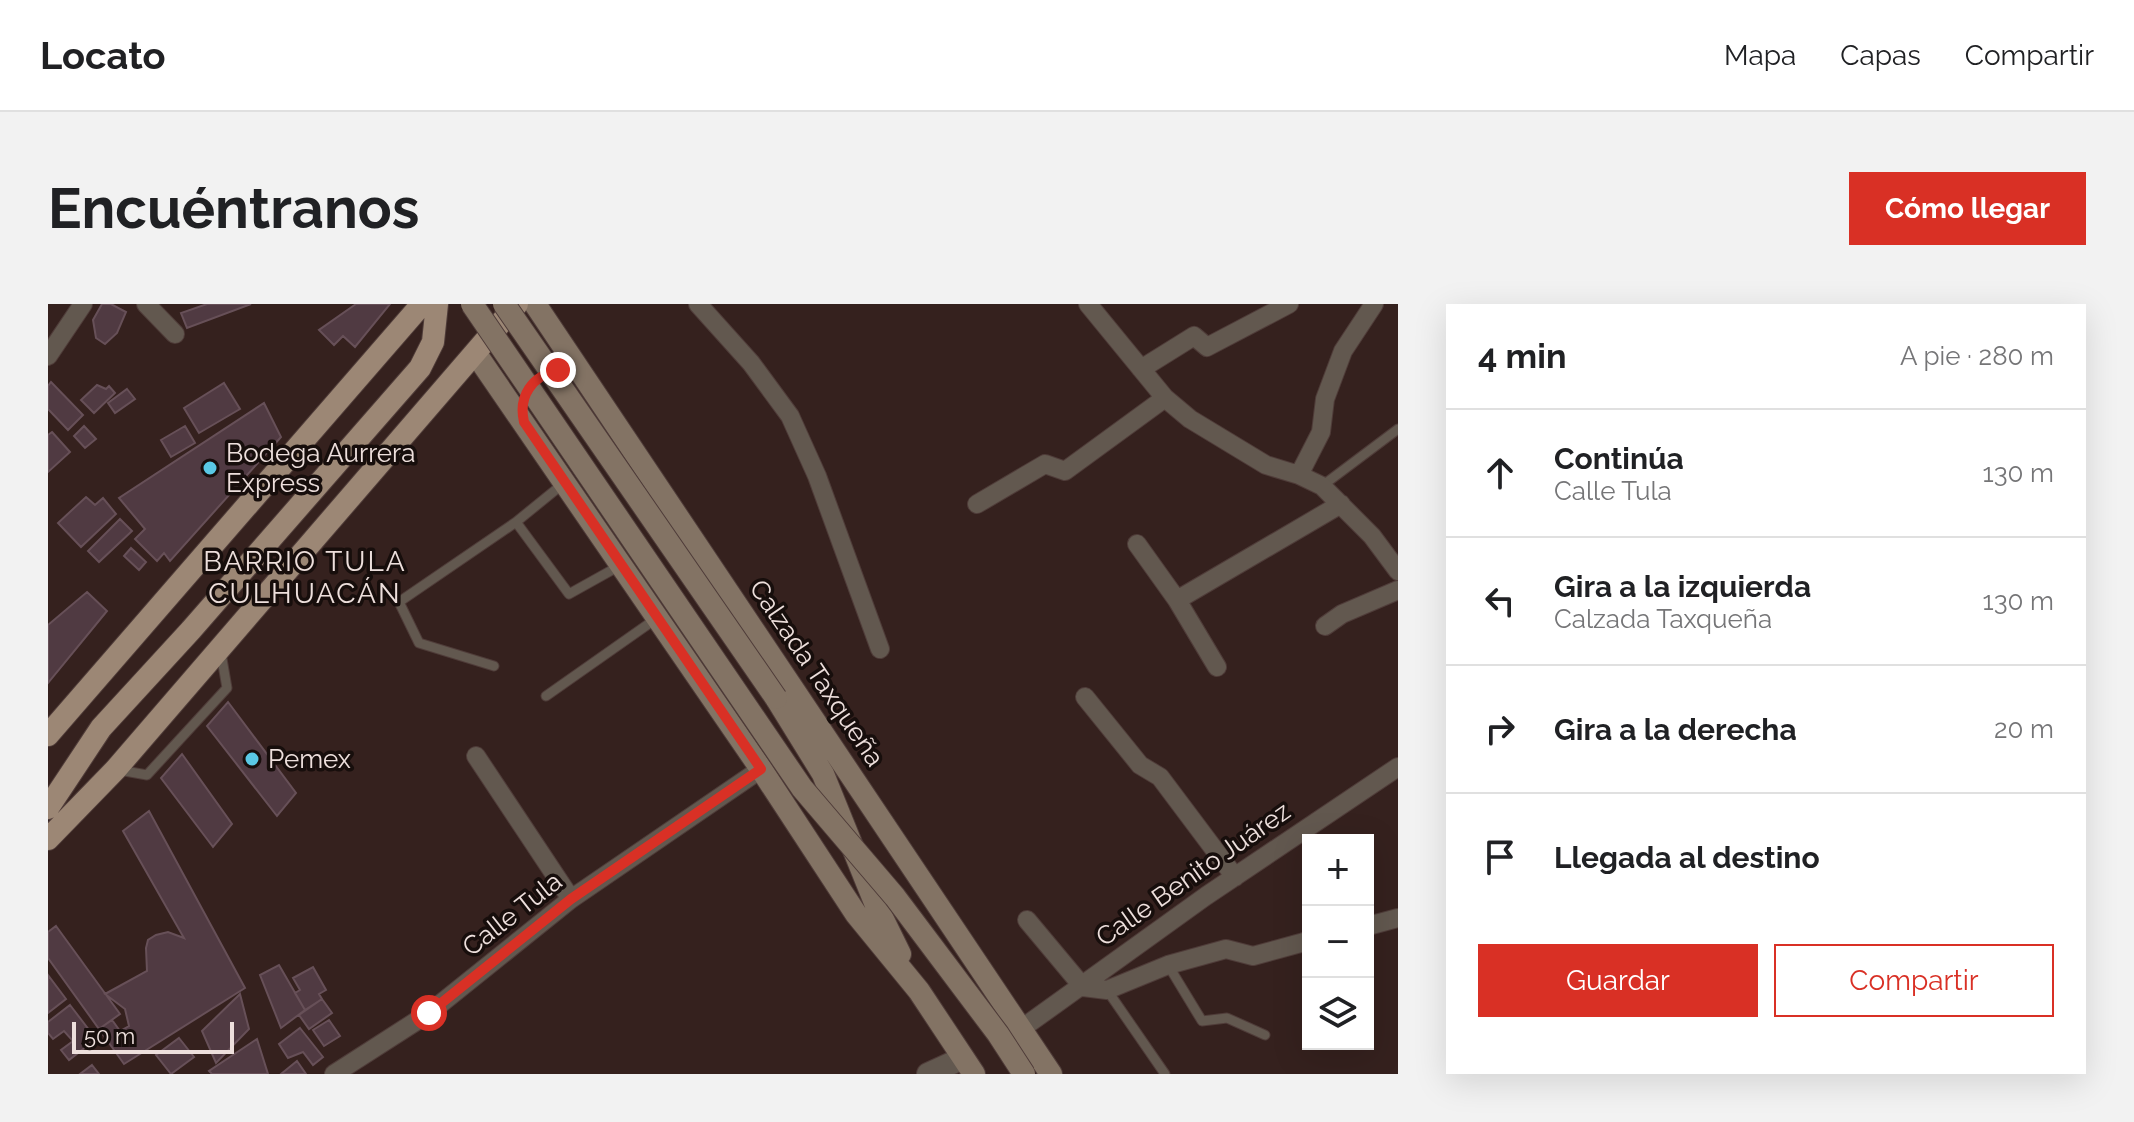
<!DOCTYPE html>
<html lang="es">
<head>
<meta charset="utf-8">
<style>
  :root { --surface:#fff; --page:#f2f2f2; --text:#202124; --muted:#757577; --line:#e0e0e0; --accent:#d93025 }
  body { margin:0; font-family:Raleway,sans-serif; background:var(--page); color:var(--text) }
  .controls { position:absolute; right:24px; bottom:24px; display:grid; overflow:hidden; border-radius:0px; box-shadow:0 8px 32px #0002 }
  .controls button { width:72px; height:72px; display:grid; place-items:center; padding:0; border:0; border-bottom:2px solid var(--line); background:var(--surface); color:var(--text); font:40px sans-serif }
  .scale { position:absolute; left:24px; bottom:20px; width:162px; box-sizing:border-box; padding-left:8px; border:4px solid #eddfdc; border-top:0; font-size:22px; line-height:28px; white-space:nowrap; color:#eddfdc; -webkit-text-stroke:6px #170e0c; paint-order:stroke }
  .stop { position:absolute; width:24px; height:24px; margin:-18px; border:6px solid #d93025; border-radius:50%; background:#fff }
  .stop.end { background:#d93025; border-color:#fff; box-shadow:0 2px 8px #0008 }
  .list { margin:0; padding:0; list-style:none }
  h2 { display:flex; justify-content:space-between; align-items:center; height:104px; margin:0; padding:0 32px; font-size:34px }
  h2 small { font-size:26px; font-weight:400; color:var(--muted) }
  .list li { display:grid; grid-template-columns:52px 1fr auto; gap:24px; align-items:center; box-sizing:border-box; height:128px; padding:0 32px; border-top:2px solid var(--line) }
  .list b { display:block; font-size:30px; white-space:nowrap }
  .list p { margin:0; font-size:26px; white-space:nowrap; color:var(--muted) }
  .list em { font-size:26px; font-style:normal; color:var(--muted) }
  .actions { display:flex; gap:16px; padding:24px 32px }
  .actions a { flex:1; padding:18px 0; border:2px solid var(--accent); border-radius:0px; text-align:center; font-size:28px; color:var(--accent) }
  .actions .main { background:var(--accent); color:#fff }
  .icon { flex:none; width:44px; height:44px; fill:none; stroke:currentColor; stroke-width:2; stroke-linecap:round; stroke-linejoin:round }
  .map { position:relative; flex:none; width:1350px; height:770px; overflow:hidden; border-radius:0px }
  header { display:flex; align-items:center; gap:48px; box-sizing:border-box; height:112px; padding:0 40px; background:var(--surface); border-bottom:2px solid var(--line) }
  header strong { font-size:38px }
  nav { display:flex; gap:44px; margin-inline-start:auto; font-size:28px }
  .intro { display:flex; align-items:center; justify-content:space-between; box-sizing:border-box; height:192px; padding:0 48px }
  h1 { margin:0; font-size:56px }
  .button { padding:20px 36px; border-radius:0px; background:var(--accent); color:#fff; font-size:28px; font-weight:700 }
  main { display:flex; gap:48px; padding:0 48px }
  aside { flex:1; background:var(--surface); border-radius:0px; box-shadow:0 8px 32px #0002 }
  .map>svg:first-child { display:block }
</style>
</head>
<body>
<header>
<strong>Locato</strong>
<nav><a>Mapa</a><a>Capas</a><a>Compartir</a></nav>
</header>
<div class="intro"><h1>Encuéntranos</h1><a class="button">Cómo llegar</a></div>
<main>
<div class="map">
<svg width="1350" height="770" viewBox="0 0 1350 770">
  <rect width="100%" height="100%" fill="#35211e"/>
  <path fill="#503a42" stroke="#675058" stroke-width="2" d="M54,0H63L78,8L69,29L57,40L48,34L45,16Z
    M159,0H203L139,24L133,9Z
    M308,0H342L307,43L295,32L286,41L271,26Z
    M3,78L35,111L20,126L0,105V82Z
    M176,79L192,105L151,129L136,104Z
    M49,81L58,85L61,82L67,89L46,109L33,96Z
    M79,85L87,95L67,109L60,99Z
    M216,99L233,133L122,257L116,249L109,257L87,235L97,225L71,194Z
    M36,122L48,135L37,144L26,132Z
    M137,122L147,139L123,153L113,136Z
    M4,128L22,148L0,168V131Z
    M38,193L47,201L55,194L68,210L33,243L10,219Z
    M72,215L84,227L51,258L40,247Z
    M83,244L98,258L91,266L76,252Z
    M39,288L59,307L0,379V321Z
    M180,398L248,489L229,512L159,422Z
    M134,450L184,520L165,543L113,474Z
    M101,507L197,684L76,760L51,725L64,716L72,727L81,722L77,705L57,690L99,667L98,644L100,636L108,631L120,628L136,634L75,527Z
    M8,622L72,710L51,725L0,654V628Z
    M231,661L257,706L233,724L212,671Z
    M265,663L278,686L271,690L274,695L257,706L247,689L252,686L245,674Z
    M0,671L18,695L0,709Z
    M192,690L201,725L168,759L154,727Z
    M274,695L284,709L261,725L251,711Z
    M22,701L48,735L21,756L13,746L25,737L16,727L5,735L0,729V718Z
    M281,716L292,732L276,742L265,726Z
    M252,724L275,753L265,761L255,748L240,754L231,740Z
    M131,734L146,753L123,770L108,751Z
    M209,735L220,770H164L161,767Z
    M249,757L258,770H233Z
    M44,761L51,770H32Z"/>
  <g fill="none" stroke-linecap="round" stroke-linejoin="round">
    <defs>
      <path id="service" d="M516,179L468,218L521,290L573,261
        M1274,182L1350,125
        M446,362L371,339L351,298L468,218
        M498,392L609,314
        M71,466L99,471L179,384L173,349
        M1120,661L1154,717L1179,714L1217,731
        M1059,686L1117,770"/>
      <path id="minor" d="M98,0L127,30
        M650,0L703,59L742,112L769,172L832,345
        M1040,0L1117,94L1142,115L1218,161L1251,171L1274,182L1324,232L1350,267
        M0,52L35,0
        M1093,65L1146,32L1159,43L1241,0
        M1251,171L1273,128L1277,95L1295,47L1326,0
        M929,200L997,160L1017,167L1117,94
        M1089,240L1129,296L1169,363
        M1129,296L1293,200
        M1277,322L1294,310L1350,286
        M1037,393L1092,461L1112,473L1187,573
        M428,452L523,595
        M979,616L1035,683L1059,686L1120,661L1178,645L1205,652L1260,637
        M1320,622L1350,614
        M973,725L1158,592L1350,463
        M286,770L381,709L523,595L713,465"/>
      <path id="tertiary" d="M880,770L915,754"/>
      <path id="secondary" d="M487,0L1003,770
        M428,50L713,465L808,610L871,687L926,770
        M728,394L775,470L828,601L852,650"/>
      <path id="primary" d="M0,431L374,0
        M0,504L53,424L143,326L372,64L385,38L389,0
        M0,535L68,465L469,0"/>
    </defs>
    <use href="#service" stroke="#4f3c39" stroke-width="11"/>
    <use href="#minor" stroke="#4f3c39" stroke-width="20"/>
    <use href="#tertiary" stroke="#4f3c39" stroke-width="24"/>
    <use href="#secondary" stroke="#4f3c39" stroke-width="24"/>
    <use href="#primary" stroke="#4f3c39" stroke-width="24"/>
    <use href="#service" stroke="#62584f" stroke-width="9"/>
    <use href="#minor" stroke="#62584f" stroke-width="18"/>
    <use href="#tertiary" stroke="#62584f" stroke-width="22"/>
    <use href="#secondary" stroke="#837364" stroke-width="22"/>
    <use href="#primary" stroke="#9c8775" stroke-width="22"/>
    <defs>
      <path id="secondary-bridge" d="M424,0L754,484L847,593L950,730L976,770
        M456,0L728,394"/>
    </defs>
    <use href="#secondary-bridge" stroke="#4f3c39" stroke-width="24" stroke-linecap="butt"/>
    <use href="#secondary-bridge" stroke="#837364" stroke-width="22"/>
  </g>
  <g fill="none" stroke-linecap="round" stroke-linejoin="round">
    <path stroke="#d93025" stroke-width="10" d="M381,709L523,595L713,465L476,118C470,92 484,72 510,66"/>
  </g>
  <g fill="#5ac8e5" stroke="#170e0c" stroke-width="3">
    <circle cx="162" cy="164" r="8"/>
    <circle cx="204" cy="455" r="8"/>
  </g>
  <g text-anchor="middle" stroke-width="7" stroke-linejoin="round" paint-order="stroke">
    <g font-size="26" fill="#eddfdc" stroke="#170e0c" text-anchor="start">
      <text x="178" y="158">Bodega Aurrera<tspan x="178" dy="30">Express</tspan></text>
      <text x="220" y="464">Pemex</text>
    </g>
    <g font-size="26" fill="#eddfdc" stroke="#170e0c">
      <text transform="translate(769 369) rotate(56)" y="9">Calzada Taxqueña</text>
      <text transform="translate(1145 570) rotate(-35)" y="9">Calle Benito Juárez</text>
      <text transform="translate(464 610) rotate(-38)" y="9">Calle Tula</text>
    </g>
    <g font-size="28" letter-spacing="2" fill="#eddfdc" stroke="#170e0c">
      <text x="257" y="267">BARRIO TULA<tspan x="257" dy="32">CULHUACÁN</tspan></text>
    </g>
  </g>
</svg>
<div class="controls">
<button>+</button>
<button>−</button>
<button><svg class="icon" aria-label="layers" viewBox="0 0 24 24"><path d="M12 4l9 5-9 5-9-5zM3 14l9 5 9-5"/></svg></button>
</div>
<div class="scale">50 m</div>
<div class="stop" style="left:381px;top:709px"></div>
<div class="stop end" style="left:510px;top:66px"></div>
</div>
<aside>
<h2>4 min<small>A pie · 280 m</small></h2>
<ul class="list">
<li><svg class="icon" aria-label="ahead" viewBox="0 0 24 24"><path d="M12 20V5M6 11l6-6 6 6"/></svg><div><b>Continúa</b><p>Calle Tula</p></div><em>130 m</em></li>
<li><svg class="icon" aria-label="left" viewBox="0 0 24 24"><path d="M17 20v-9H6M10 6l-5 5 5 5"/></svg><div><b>Gira a la izquierda</b><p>Calzada Taxqueña</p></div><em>130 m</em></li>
<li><svg class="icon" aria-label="right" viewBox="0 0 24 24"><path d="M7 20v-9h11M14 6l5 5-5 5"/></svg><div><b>Gira a la derecha</b></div><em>20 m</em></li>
<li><svg class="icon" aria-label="arrive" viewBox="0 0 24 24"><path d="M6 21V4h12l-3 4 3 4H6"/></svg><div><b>Llegada al destino</b></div></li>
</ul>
<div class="actions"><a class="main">Guardar</a><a>Compartir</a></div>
</aside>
</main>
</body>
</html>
